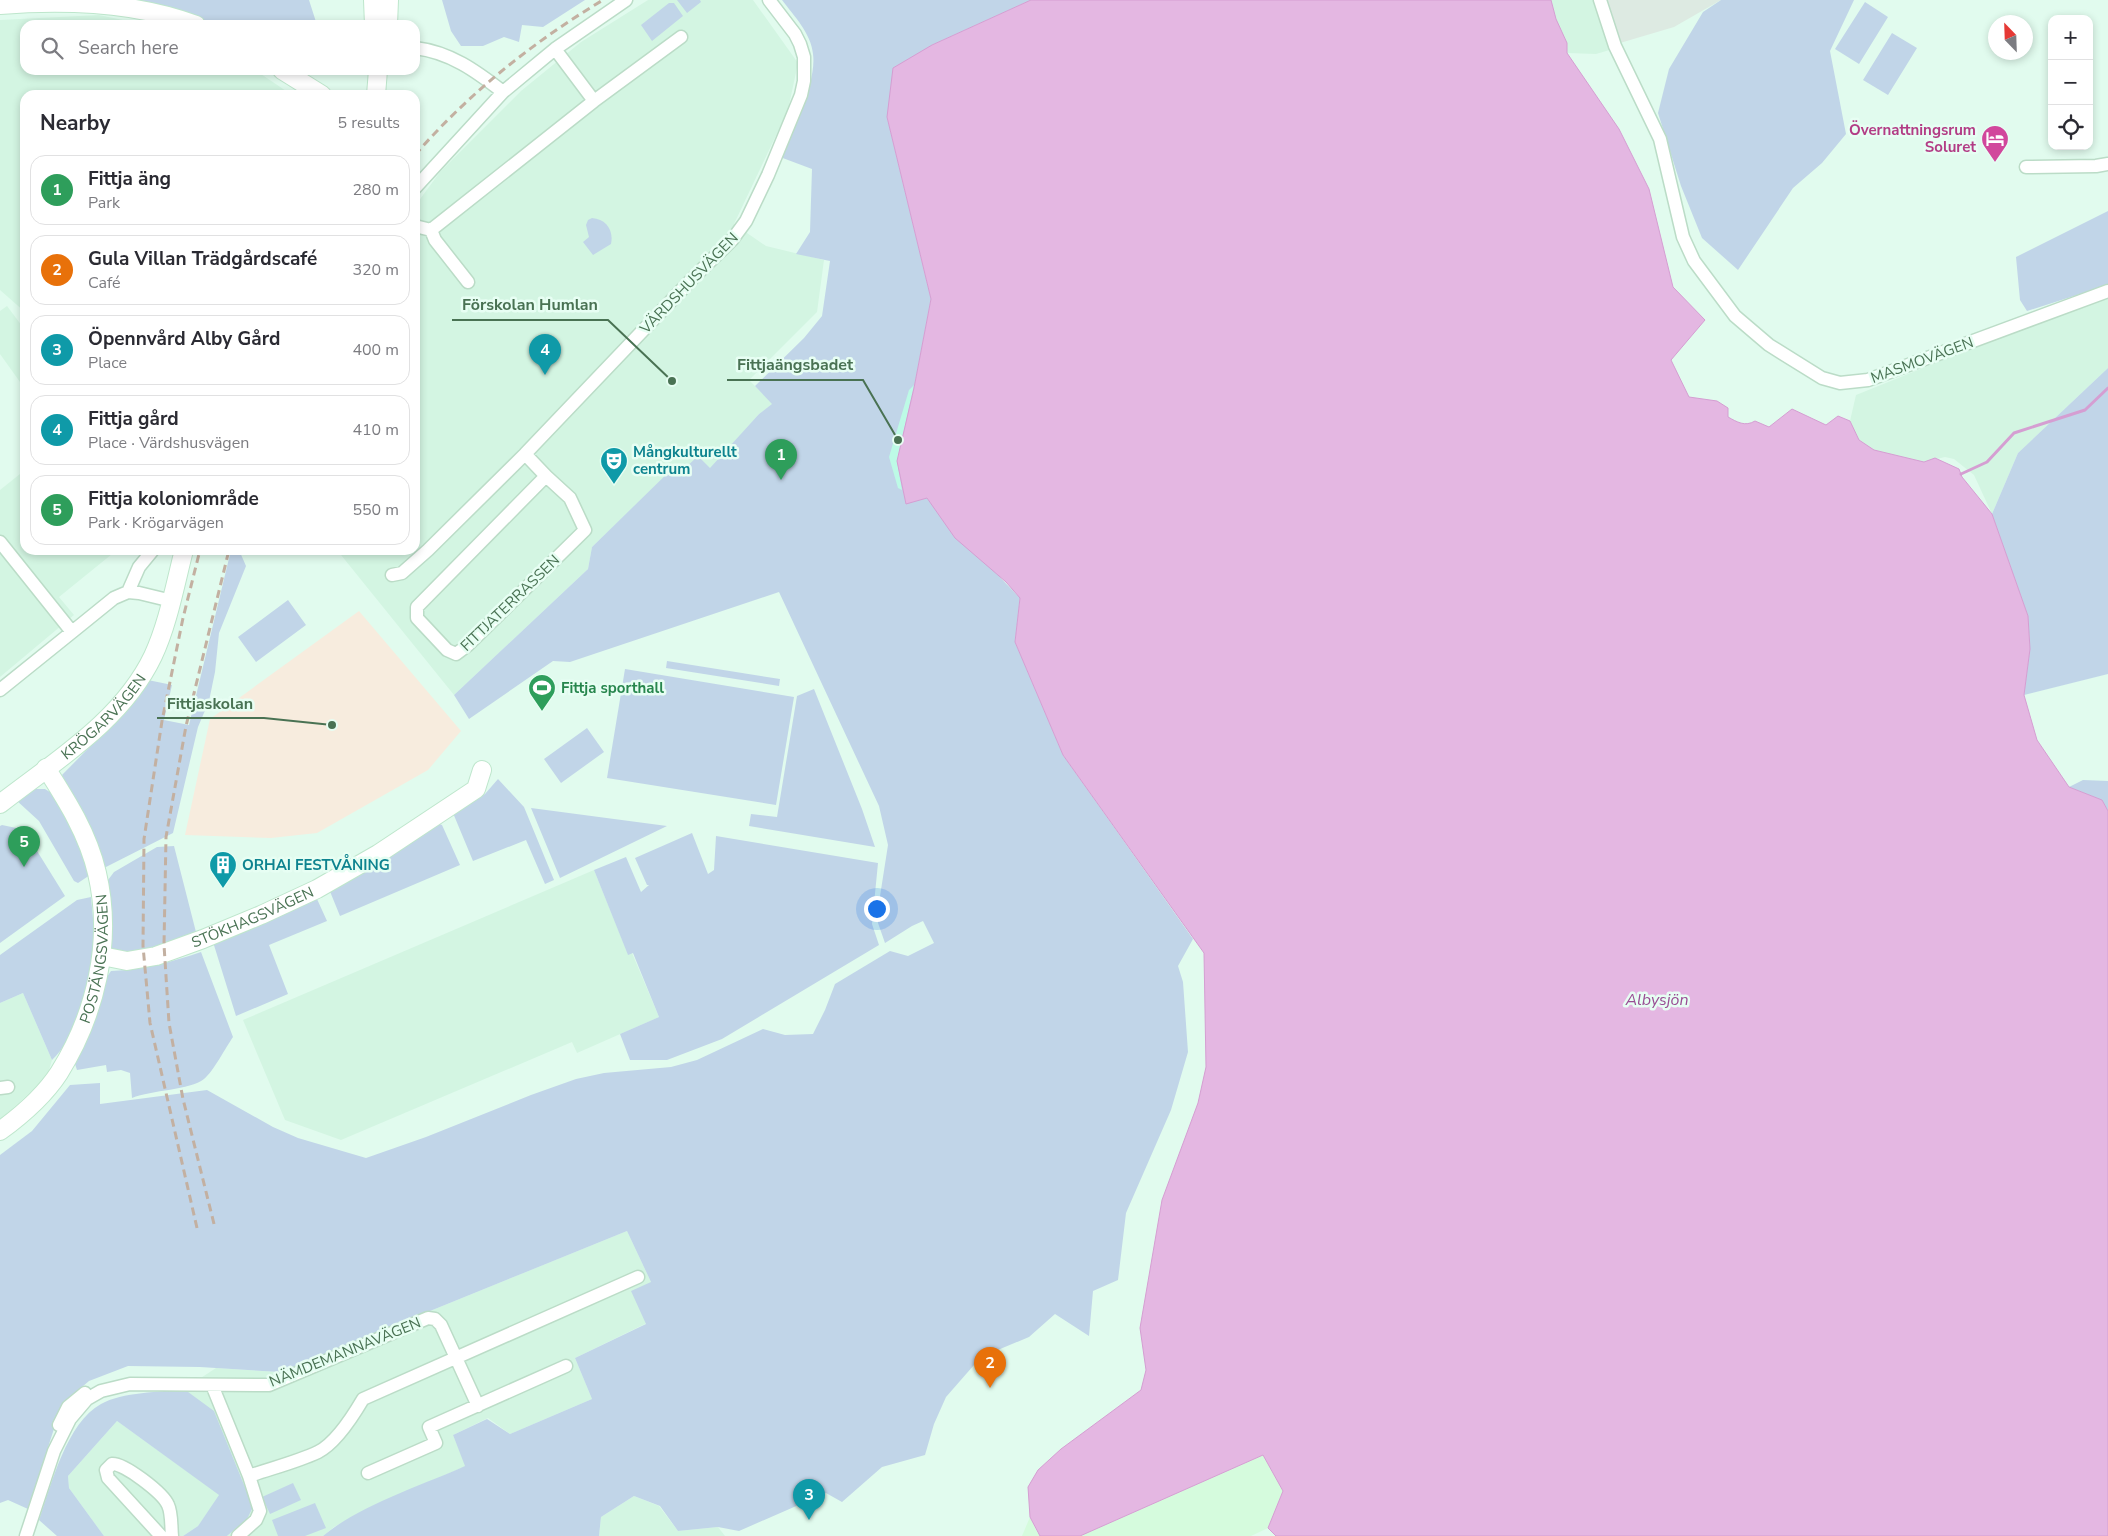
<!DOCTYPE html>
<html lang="en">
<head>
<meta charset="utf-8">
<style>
  :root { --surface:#fff; --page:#f7f7f7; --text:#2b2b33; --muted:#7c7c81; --line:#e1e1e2; --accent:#397d45 }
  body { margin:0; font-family:"Nunito Sans",sans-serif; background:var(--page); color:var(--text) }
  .controls { position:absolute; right:15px; top:15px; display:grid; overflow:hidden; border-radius:10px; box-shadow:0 2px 8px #0003 }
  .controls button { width:45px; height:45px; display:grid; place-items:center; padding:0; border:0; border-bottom:1px solid var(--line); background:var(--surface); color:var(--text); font:25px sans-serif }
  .compass { position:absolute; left:1988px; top:15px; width:45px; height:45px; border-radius:50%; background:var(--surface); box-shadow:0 2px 8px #0003; rotate:337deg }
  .you { position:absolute; left:876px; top:908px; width:18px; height:18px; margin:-12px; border:4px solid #fff; border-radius:50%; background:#1a73e8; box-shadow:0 0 0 8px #1a73e833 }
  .badge { display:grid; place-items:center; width:32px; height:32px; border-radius:50%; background:var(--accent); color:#fff; font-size:16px; font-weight:700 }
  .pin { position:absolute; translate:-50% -41px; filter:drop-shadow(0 1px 2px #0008) }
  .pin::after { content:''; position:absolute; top:26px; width:18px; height:15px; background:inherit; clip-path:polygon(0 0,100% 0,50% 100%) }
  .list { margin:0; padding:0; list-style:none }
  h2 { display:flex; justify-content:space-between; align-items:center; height:65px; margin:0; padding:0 20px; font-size:21px }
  h2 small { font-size:16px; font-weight:400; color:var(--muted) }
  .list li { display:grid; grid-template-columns:32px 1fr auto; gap:15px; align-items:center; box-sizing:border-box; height:70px; margin:0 10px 10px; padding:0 10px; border:1px solid var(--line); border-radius:15px }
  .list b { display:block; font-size:19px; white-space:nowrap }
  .list p { margin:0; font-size:16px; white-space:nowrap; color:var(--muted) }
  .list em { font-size:16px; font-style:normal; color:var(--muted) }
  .icon { flex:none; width:28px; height:28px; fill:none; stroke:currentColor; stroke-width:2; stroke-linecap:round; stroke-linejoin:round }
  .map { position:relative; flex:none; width:2108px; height:1536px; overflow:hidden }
  .search { position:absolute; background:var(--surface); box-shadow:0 2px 8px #0003; left:20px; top:20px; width:400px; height:55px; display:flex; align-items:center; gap:12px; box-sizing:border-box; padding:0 18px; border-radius:15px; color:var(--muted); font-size:19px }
  .panel { position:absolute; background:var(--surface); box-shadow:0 2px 8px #0003; left:20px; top:90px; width:400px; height:465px; border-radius:15px }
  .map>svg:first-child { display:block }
</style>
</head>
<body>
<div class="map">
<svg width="2108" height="1536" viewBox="0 0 2108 1536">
  <rect width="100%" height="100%" fill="#e1fbee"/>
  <path fill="#d3f5e2" d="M648,0H753L798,63L788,110L734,224L766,246L824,260L817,312L749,380L773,404L759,414L710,469L683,470L677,465L592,547L588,569L454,695L337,550H415V206L440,172L521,91L581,42Z
    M1551,0H1606L1613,49L1596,54L1567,53V43L1556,19Z
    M99,15L147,25H25V70H255L292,95H25V312L0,290V20Z
    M2108,297V368L2018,453L1992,514L1974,475L1954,459L1945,457L1924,462L1874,450L1859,440L1850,421L1856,395L2042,320Z
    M7,306L25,330V389L0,354V311Z
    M25,470V550H117L59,597L74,615L0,677V490Z
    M594,870L628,954L632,953L659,1017L577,1053L572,1042L341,1140L285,1120L243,1020Z
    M23,993L52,1060L47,1077L0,1120V1003Z
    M627,1231L651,1282L647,1323L575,1358L592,1399L510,1434L488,1418L453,1435L466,1466L371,1507L334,1527L323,1536H227L247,1519L184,1389L216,1368L280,1372Z
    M117,1421L220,1495L198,1526L183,1536H104L69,1488L68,1476Z
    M634,1496L659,1506L678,1531L718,1527L725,1536H599L601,1517Z"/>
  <path fill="#d5fbdd" d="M1263,1455L1283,1491L1268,1528L1251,1536H1080Z
    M1030,1517L1037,1532L1040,1536H1022Z"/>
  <path fill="#ddeae2" d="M1606,0H1721L1674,27L1620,43Z"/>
  <path fill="#f7ecde" d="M359,611L461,731L428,770L317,833L271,838L185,835L210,719Z"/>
  <path fill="#c1d5e8" d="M124,0H309L317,25H212L190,16Z
    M442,0H585L543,27L522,25L519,42L504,37L483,46H461L451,31Z
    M677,0H700L701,2L687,13Z
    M782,0H1031L932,45L887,117L931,299L914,388L897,461L906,503L927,498L942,517L1020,598L1015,642L1063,755L1193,939L1178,966L1183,982L1188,1052L1171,1110L1126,1213L1118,1280L1093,1291L1089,1336L1055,1314L1029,1337L981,1357L946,1397L934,1424L925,1455L882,1467L842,1502L826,1493L739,1531L718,1527L678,1531L660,1506L634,1496L601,1517L599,1536H323C358,1506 423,1485 465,1466L453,1435L487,1419L510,1434L592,1399L575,1358L646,1324L631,1291L651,1282L627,1231L280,1372L200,1367L128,1366L89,1381L62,1404L28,1509L8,1500L0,1503V1155L32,1131L70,1085L100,1083V1104L207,1090L273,1127L298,1138L366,1158L426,1137L531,1095L576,1079L604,1073L671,1067L697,1060L763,1029L785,1035L813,1034L825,1010L835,984L890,951L908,956L934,943L923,921L912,926L885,943L878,923V909L888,845L879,806L779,592L570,662L553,661L469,719L454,695L588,569L592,547L677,464L683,470L698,456L710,468L759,414L772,404L755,386L804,338L822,316L830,261L796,254L810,232L812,169L780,157C792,129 817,83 813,54C811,33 794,16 782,0Z
    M1721,0H1854L1830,51L1846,134L1822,163L1793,188L1738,270L1702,238L1681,186L1658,113L1669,69L1703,12Z
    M1865,2L1888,17L1859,64L1835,49Z
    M669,3H674L683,16L652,41L641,25Z
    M1892,33L1917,48L1888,95L1863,80Z
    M2108,211V285L2027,311L2020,300L2016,257Z
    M592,218C606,219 614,230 611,244L593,255L583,242L589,237L586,225L588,220Z
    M2108,368V674L2024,695L2030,649L2028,616L1992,514L2018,453Z
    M231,550H239L246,566L219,633L215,672L209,701L198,727L173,833L104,868L62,775L139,697L148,680L172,685L164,720L189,725Z
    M288,600L306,625L256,662L238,637Z
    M667,661L780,679L779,686L666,668Z
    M625,669L794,697L776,805L607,778Z
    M814,689L862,809L875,847L749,826L751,814L777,817L797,696Z
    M587,728L604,752L561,783L544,759Z
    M498,779L524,807L554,880L545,884L526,840L473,861L453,813L485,794Z
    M2083,780L2108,781V811L2102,800L2069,787Z
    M35,789H45L53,794L70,823L84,853L90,875L78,883L74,881L39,821L16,800L26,792Z
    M531,808L667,826L560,878Z
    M437,823L442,825L460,865L340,916L329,889Z
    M2,825L21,829L29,838L65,896L0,943V826Z
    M692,833L708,874L714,870L716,836L878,863L872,924L879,945L722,1039L667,1060H630L620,1034L659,1017L633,953L628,955L594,870L626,857L641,892L649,885H647L635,858Z
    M174,846L197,936L134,955L111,950L105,884L114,872L157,847Z
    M91,897C92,910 94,923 94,936C95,972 79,1035 52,1060L23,993L0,1003V955L77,900Z
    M314,897L317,899L327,921L269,945L288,994L236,1016L213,942Z
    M201,952L233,1037C226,1047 213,1072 204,1079C190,1090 152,1090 132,1098L130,1073L121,1070L107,1072L106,1065L77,1070L75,1064C84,1046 92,1028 98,1008C102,995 102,982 111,971C143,970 171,962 201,952Z
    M184,1389L214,1411L253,1507L247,1519L227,1536H183L198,1526L219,1495L117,1421L68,1476L69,1488L104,1536H57L39,1520C51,1485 67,1422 101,1404C122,1392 161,1392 184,1389Z
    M293,1483L301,1500L270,1514L262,1497Z
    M315,1503L326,1528L305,1536H278L272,1520Z"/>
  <path fill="#bdfae6" d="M914,385L897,461L902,490L898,488L889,457L909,390Z"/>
  <path fill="#e4b7e2" stroke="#d59ed2" d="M1031,0H1551L1556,19L1567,43V53L1619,129L1649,189L1673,287L1705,320L1671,360L1689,397L1717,401L1728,408V417C1737,422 1745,427 1755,421L1769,427L1792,409L1826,425L1838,416L1850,421L1859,440L1874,450L1924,462L1935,458L1959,469L1962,477L1992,514L2028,616L2030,649L2024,695L2037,740L2069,787L2102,800L2108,811V1536H1276L1268,1528L1283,1491L1263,1455L1080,1536H1040L1030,1517L1028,1487L1038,1470L1061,1449L1141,1390L1146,1370L1140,1328L1162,1200L1198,1103L1206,1067L1204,953L1063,755L1015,642L1020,598L1006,582L955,538L927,498L906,504L897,461L914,388L931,299L887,117L893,68L932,45Z"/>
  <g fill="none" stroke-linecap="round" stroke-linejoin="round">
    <path stroke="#d59ed2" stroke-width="3" d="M1961,474L1987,462L2014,433L2085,410L2108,388"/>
    <defs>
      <path id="street" d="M1600,0L1615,46L1660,139L1683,237L1694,261L1735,316L1769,345L1822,378L1840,383L1868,380L2108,291
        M415,48C450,52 476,71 503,92
        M555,49L594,101
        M2026,167L2096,166L2108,164
        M415,188L503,92L555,49L626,0
        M415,226L431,230L594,101L681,37
        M431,230L435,240L468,282
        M525,454L546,476L417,607V618L447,650L456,654L468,645L585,530L570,498L546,476
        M0,542L72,632L114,598L128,592
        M153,550L139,567L128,592L139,593L172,601
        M392,575L402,573L428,550L525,454L692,279L732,240L746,221L768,175L801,95L804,81V57L800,44L795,34L769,0
        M0,690L72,632
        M0,1088L8,1087
        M212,1385L249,1476L260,1511L256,1520L238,1536
        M59,1425L68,1407L85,1393
        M368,1473L436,1443L429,1427L566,1366
        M249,1476C272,1468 297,1462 318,1452C336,1443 353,1416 363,1399L638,1277
        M26,1536L54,1451L70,1419L87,1399L101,1391L130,1384L269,1385L428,1318L435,1319L441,1325L478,1406
        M161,1536L108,1478L106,1470L112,1464C124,1463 163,1493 168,1505C172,1513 171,1527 172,1536"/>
      <g id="secondary">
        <path d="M373,0L374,25"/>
        <path d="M0,5C65,0 135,2 196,25"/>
        <path d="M388,25L389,0"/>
        <path d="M282,70L322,95"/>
        <path d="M376,95L378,70"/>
        <path id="s1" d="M0,804C55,761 122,721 153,656C168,624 175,585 184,550"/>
        <path id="s2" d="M102,956L127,961L156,956L203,939L261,915L317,889L378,854L476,789L482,770"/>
        <path id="s3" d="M0,1131C22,1115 44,1096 59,1073C96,1014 113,941 97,873C88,834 67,801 46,768"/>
      </g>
    </defs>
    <use href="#street" stroke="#bbdcc7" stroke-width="15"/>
    <use href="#secondary" stroke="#bee6cc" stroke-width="20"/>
    <use href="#street" stroke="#fff" stroke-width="12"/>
    <use href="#secondary" stroke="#fff" stroke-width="18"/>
    <path stroke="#c3b0a1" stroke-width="3" stroke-dasharray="8 5" stroke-linecap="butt" d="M415,155C469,93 533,42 603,0
      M214,1224L183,1099L169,1023L164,945L166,837L186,726L229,550
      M197,1228L150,1023L143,946L144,839L162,721L183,618L200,550"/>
  </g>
  <defs>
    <symbol id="hotel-pin" viewBox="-11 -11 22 30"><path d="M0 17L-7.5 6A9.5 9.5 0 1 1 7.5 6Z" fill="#d1479c" stroke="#e7fef3"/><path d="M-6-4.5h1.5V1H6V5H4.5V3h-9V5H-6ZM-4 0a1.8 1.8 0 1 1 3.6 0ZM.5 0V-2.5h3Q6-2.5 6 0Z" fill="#fff"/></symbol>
    <symbol id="theatre-pin" viewBox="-11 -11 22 30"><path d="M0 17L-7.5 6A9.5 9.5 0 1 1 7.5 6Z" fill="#0f9aa8" stroke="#e7fef3"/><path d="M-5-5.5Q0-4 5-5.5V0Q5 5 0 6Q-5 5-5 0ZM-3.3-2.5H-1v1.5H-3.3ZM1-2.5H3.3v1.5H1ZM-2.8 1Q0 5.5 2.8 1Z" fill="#fff"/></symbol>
    <symbol id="stadium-pin" viewBox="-11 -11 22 30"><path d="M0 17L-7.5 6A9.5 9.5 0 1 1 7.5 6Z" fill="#2e9e5b" stroke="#e7fef3"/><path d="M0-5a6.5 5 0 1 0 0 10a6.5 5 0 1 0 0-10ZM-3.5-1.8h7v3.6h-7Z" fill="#fff"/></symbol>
    <symbol id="building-pin" viewBox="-11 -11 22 30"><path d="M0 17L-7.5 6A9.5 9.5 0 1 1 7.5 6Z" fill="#0f9aa8" stroke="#e7fef3"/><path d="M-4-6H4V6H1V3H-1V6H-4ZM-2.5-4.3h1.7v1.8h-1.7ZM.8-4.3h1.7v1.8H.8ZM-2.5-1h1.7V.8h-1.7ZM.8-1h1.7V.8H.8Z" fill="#fff"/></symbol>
  </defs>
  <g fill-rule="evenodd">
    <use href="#hotel-pin" x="1979" y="123" width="32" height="43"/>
    <use href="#theatre-pin" x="598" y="445" width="32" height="43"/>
    <use href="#stadium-pin" x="526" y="672" width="32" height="43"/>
    <use href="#building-pin" x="207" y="849" width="32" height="43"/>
  </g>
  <g text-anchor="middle" stroke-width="5" stroke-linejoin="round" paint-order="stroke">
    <g font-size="15" font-weight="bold" fill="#b23c85" stroke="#e7fef3" text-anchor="end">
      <text x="1976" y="135">Övernattningsrum<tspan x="1976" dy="17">Soluret</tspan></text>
    </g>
    <g font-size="15" fill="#497253" stroke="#e7fef3">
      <text transform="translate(689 283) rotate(-46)" y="5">VÄRDSHUSVÄGEN</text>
      <text transform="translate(1922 360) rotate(-20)" y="5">MASMOVÄGEN</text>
      <text transform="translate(510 603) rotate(-44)" y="5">FITTJATERRASSEN</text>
      <text dy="5" stroke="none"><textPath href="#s1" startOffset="136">KRÖGARVÄGEN</textPath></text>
      <text dy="5" stroke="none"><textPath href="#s2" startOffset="159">STÖKHAGSVÄGEN</textPath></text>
      <text dy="5" stroke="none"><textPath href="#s3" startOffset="205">POSTÄNGSVÄGEN</textPath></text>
      <text transform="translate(345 1352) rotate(-22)" y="5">NÄMDEMANNAVÄGEN</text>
    </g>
    <g font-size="15" font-weight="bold" fill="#0d838f" stroke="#e7fef3" text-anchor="start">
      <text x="633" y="457">Mångkulturellt<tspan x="633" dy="17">centrum</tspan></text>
      <text x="242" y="870">ORHAI FESTVÅNING</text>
    </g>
    <g font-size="15" font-weight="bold" fill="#27864d" stroke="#e7fef3" text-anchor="start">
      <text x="561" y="693">Fittja sporthall</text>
    </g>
    <g font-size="16" font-style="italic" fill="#994d94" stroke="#e7fef3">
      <text x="1657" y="1005">Albysjön</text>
    </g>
  </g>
  <path fill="none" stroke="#497253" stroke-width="2" d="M672 381L608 320H452M898 440L863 380H727M332 725L264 718H157"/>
  <g fill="#497253" stroke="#e7fef3" stroke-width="2">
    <circle cx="672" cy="381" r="5"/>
    <circle cx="898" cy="440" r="5"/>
    <circle cx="332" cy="725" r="5"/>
  </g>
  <g font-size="16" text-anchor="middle" font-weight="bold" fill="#497253" stroke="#e7fef3" stroke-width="5" stroke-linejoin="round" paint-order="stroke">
    <text x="530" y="310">Förskolan Humlan</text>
    <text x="795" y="370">Fittjaängsbadet</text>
    <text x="210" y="709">Fittjaskolan</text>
  </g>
</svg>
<div class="controls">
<button>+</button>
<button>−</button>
<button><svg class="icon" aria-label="locate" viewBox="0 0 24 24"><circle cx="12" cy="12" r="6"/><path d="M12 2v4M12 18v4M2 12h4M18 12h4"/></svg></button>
</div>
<svg class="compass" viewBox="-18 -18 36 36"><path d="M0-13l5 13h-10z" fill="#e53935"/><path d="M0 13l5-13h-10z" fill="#7c7c81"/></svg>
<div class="you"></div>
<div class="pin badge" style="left:781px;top:480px;background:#2e9e5b">1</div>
<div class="pin badge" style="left:990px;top:1388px;background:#e8710a">2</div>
<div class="pin badge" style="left:809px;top:1520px;background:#0f9aa8">3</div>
<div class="pin badge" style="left:545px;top:375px;background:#0f9aa8">4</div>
<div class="pin badge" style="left:24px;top:867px;background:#2e9e5b">5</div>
<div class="search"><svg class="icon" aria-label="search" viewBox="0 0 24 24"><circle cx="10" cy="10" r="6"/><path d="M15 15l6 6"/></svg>Search here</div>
<section class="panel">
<h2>Nearby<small>5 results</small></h2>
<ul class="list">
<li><span class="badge" style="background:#2e9e5b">1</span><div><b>Fittja äng</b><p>Park</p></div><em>280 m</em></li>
<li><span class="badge" style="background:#e8710a">2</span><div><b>Gula Villan Trädgårdscafé</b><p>Café</p></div><em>320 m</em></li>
<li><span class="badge" style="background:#0f9aa8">3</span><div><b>Öpennvård Alby Gård</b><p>Place</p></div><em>400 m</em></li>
<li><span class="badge" style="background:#0f9aa8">4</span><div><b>Fittja gård</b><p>Place · Värdshusvägen</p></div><em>410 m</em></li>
<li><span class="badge" style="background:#2e9e5b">5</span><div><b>Fittja koloniområde</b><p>Park · Krögarvägen</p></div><em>550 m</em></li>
</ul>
</section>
</div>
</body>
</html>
